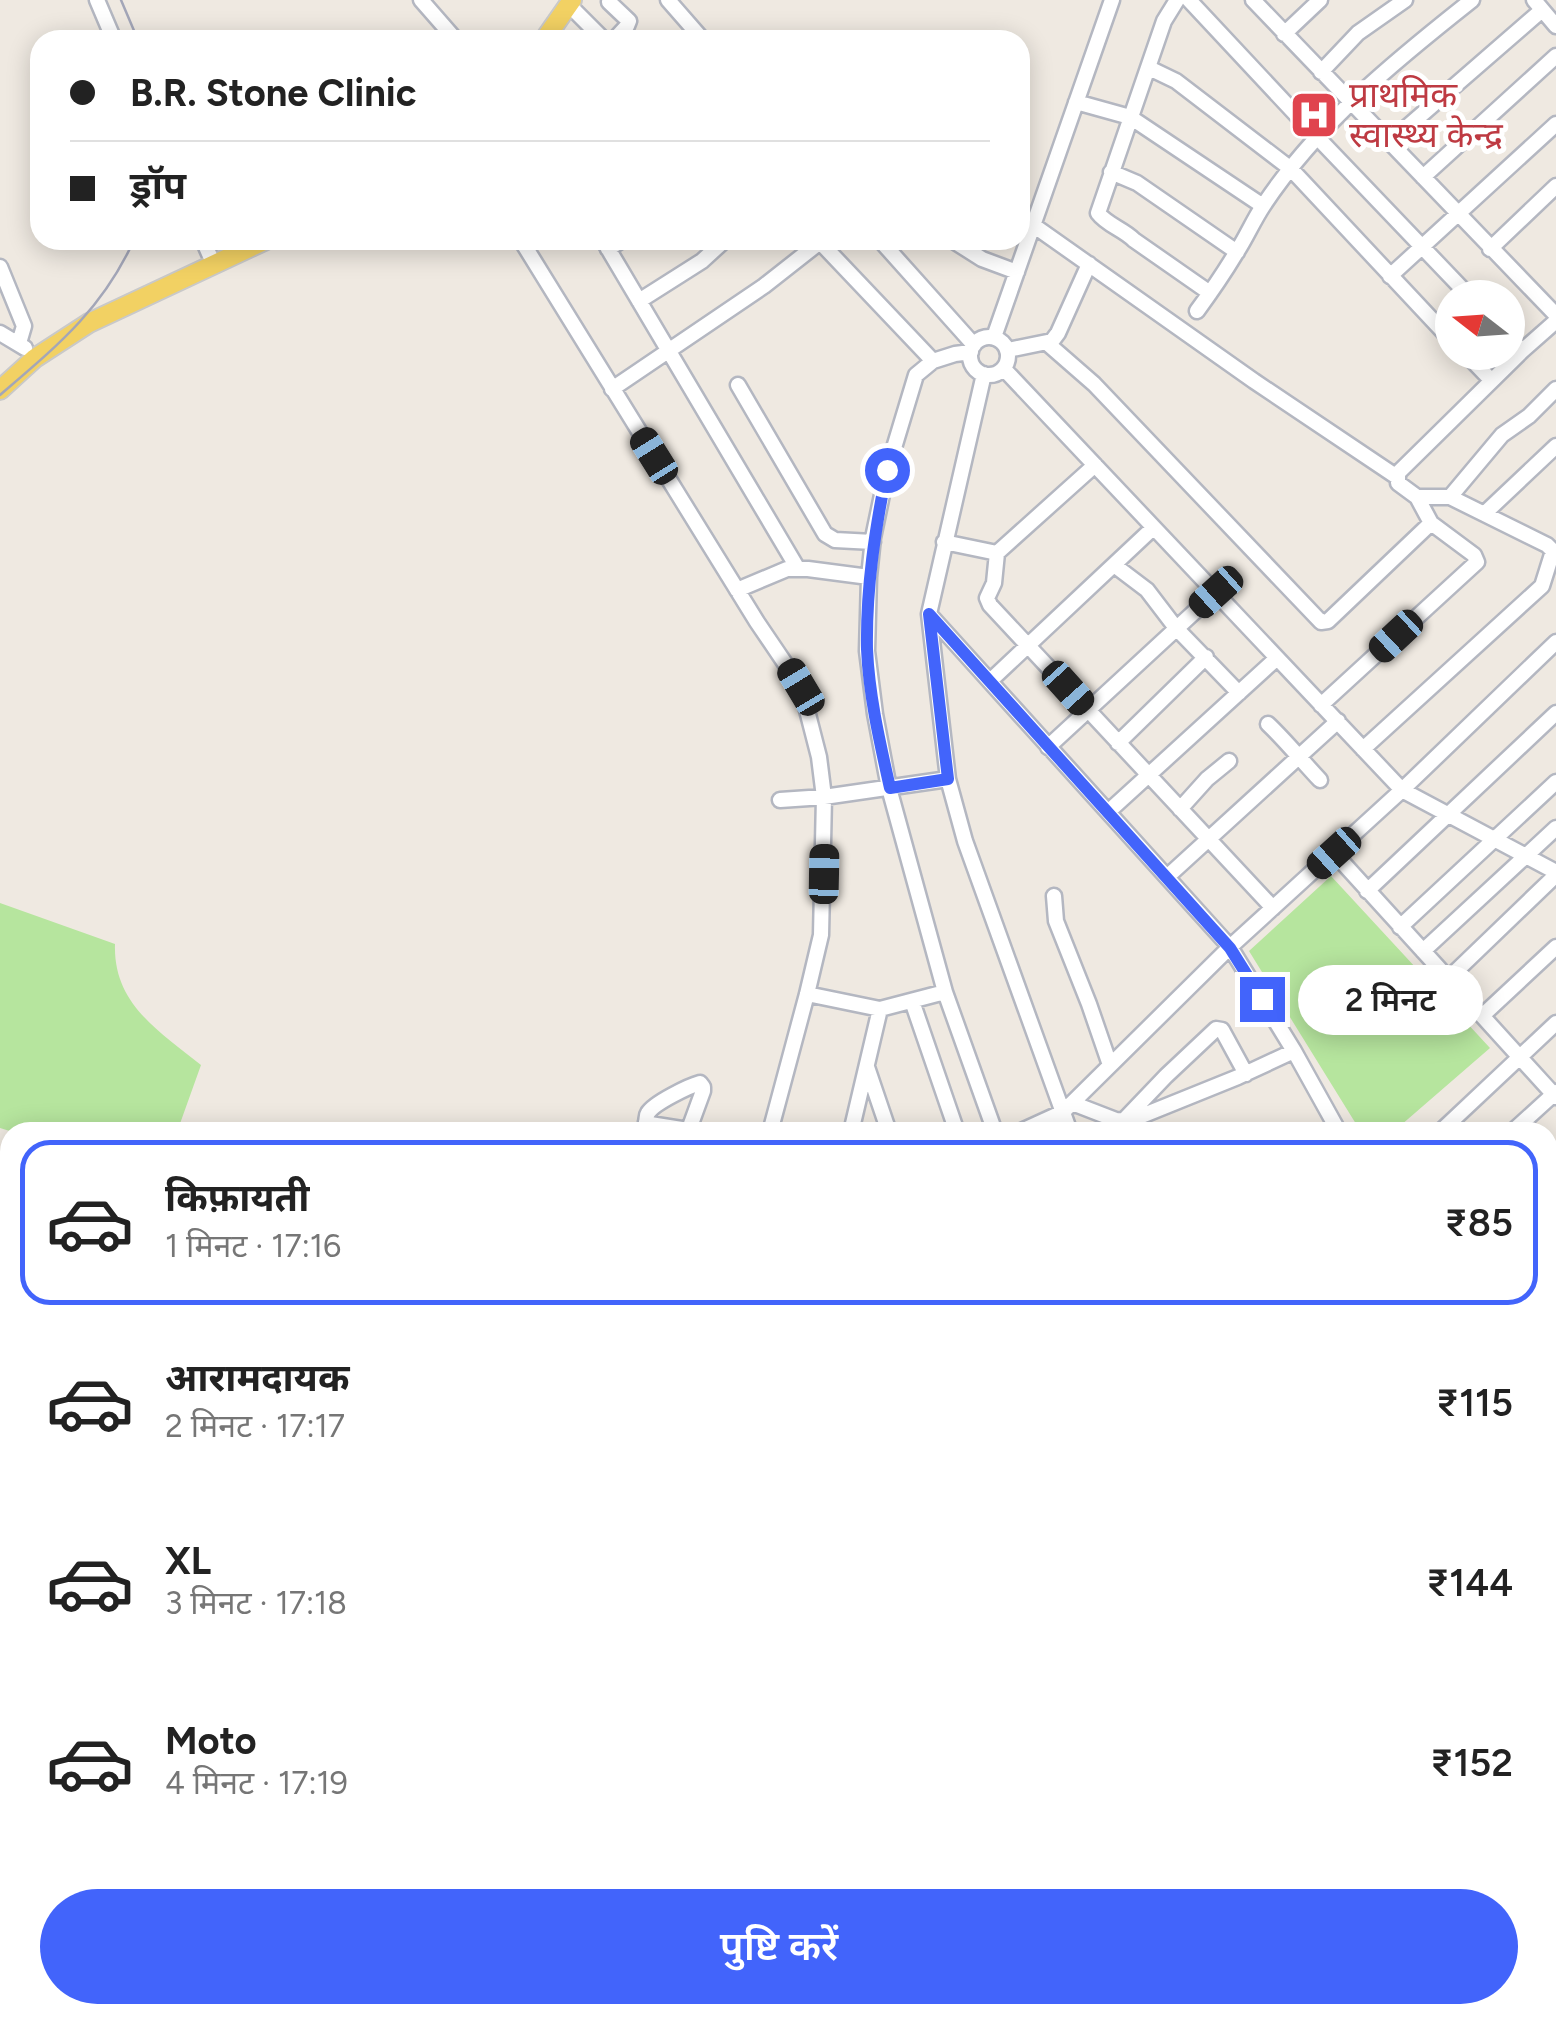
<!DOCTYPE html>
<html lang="hi">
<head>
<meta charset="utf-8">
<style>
	:root { --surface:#fff; --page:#f2f2f2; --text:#222; --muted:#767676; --line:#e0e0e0; --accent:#4264fb }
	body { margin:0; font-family:Figtree,"Noto Sans Devanagari",sans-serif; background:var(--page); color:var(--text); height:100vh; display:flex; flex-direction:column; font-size:38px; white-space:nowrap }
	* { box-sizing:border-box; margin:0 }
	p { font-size:32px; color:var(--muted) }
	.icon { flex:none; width:55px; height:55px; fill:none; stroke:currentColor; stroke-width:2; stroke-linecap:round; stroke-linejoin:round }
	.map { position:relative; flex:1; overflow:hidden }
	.side { position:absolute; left:0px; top:1122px; width:1558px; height:902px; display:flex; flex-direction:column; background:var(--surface); border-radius:30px 30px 0 0; box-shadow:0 5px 25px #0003 }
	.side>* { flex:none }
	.banner { position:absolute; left:30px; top:30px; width:1000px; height:220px; border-radius:30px; box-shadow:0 5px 25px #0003; display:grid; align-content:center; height:220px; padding:0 40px; background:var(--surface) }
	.needle { width:65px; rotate:287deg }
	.controls { position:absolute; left:1435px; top:280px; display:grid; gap:20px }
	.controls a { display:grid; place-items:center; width:90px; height:90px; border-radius:50%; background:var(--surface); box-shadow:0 5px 25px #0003; font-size:50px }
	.end { position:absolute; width:45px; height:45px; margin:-22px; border:12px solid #4264fb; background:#fff; box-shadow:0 0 0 5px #fff }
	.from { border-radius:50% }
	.bubble { position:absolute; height:70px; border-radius:35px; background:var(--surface); box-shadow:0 5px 25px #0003; font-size:32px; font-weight:600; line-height:70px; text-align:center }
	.car { position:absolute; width:30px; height:60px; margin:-30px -15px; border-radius:12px; box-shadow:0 0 8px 2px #0007; background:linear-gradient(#222 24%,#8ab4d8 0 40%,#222 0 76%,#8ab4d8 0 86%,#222 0) }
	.banner b { display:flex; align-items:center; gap:35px; height:95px; font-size:38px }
	.banner b+b { border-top:2px solid var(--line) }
	.banner i { width:25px; height:25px; background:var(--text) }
	ul { padding:18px 0 0; list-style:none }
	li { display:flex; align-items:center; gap:30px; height:165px; margin:0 20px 15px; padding:0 20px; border:5px solid transparent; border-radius:30px }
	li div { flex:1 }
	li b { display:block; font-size:38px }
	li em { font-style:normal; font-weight:600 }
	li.on { border-color:var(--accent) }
	li>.icon { width:90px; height:90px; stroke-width:1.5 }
	.primary-button { display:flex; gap:20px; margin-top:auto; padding:20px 40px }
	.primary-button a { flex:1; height:115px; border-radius:60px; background:var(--accent); color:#fff; font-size:40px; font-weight:600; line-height:115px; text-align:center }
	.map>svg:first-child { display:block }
	.education { fill:#f0e6d1 }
	.green { fill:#b6e59e }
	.water { fill:#75cff0 }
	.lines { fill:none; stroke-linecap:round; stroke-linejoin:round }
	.canal { stroke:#75cff0; stroke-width:10 }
	.minor-casing { stroke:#b4b7c1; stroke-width:19 }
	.major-casing { stroke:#c9c9c9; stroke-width:22 }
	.highway-casing { stroke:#c9c9c9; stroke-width:25 }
	.minor { stroke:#fff; stroke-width:14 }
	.major { stroke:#f2d163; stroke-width:18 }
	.highway { stroke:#ffa35c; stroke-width:20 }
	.rail { stroke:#a3a6b8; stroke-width:2.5 }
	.route { stroke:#4264fb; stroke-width:12 }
	.labels { text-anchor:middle; stroke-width:10; stroke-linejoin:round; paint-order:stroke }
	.health-label { font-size:35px; fill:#be3a42; stroke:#fff; text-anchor:start }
</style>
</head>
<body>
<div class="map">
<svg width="1556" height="2024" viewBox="0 0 1556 2024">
	<rect width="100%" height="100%" fill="#efe9e1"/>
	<path class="education" d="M0 1821 10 1825V2015H17V2024H0Z"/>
	<path class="green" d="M1331 876 1490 1048 1393 1132H1361L1249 951Z
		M0 903 115 944C113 1004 159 1031 201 1065L177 1132H13L0 1128Z
		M0 1165 10 1168V1267L0 1275Z
		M0 1581 10 1585V1825L0 1821Z"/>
	<path class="water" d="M0 1595 10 1599V1654L0 1680Z"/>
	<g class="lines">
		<path class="canal" d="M25 2015V2024"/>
		<g class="minor-casing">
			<path id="minor" d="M97 0 114 40
				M421 0 456 40
				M668 0 703 40
				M1177 0 1164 21 1098 213C1107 225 1123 229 1134 240L1210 293
				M1189 0 1318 138 1471 298
				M1253 0 1556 315
				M1534 0 1556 26
				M609 2 629 21 627 26 614 40
				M569 5 604 40
				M1284 34 1320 0
				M1149 68 1176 81 1291 169 1452 341
				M1321 72 1358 33 1405 0
				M1076 102 1130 117 1263 206
				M1390 142 1542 10
				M1111 172 1137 183 1237 252
				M1423 177 1556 56
				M1033 225 1254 381 1397 477
				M203 240 214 265
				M521 240 757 622 801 687 819 757 824 797 821 935 807 994 770 1132
				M603 240 798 569
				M880 240 974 345
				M952 240 982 259 1017 272
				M608 249 622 240
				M1490 249 1556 186
				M0 267 24 326 19 343
				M1390 276 1556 124
				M639 301 702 261 725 240
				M1197 311C1211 292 1224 273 1236 253 1246 238 1253 221 1263 206 1317 124 1396 60 1472 0
				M0 333 25 348
				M1508 335 1522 351
				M994 337 1112 0
				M970 356a19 19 0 1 1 38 0a19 19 0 1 1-38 0Z
				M1047 343 1094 384 1321 622 1328 621 1431 523
				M1008 350 1052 341 1058 333 1089 264
				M971 352 955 354 933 361 916 375 887 471 873 538 869 577 867 651 875 714 889 788 945 992 995 1132
				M1464 352 1491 380
				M1004 369 1402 790 1556 872
				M984 374 929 614 948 779 965 841 1070 1132
				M738 385 825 534 835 540 873 542
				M612 389 764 286 820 242 933 361
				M1450 497 1502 435 1529 416 1556 389
				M1484 514 1556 446
				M944 542 997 553 1095 465
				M997 553 994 583 987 598 990 605 1273 908
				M1114 565 1147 590 1176 628 1239 693
				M737 590 787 569H808L869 577
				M929 614 1230 947 1294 1051 1339 1132
				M990 681 1153 528
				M1321 705 1477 562 1474 555 1431 523 1417 497 1398 483V473L1522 351 1556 321
				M1268 724C1286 741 1302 761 1320 780
				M1118 743 1206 657
				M1048 747 1216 592
				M1363 749 1542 586 1553 551 1547 545 1450 497H1417
				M780 800 824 797 948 779
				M1180 809 1207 779 1229 761
				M1108 812 1277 658
				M1334 853 1556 1097
				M1167 877 1338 721
				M1367 891 1556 713
				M1054 896 1056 921 1089 1004 1110 1065
				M1400 927 1556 782
				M1423 951 1556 828
				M1449 978 1556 875
				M807 994 880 1009 945 992
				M912 1001 957 1132
				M1483 1015 1556 947
				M867 1067 889 1132
				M1072 1103 1116 1120 1129 1121 1238 1077 1294 1051
				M688 1132 703 1091V1087L700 1083C689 1086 654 1103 648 1113 646 1116 647 1119 646 1122L650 1124 688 1130
				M851 1132 880 1009
				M1019 1132 1063 1112 1230 947 1402 790 1556 642
				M1128 1132 1123 1121 1166 1076 1216 1029 1222 1030 1246 1074
				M1440 1132 1556 1023
				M1512 1132 1556 1092
				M1548 1182 1556 1174
				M1548 1249 1556 1241
				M1548 1308 1556 1300
				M1552 1350 1556 1347
				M1548 1389 1556 1385
				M1548 1479 1556 1495
				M0 1546 10 1550
				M1548 1626 1556 1622
				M1548 1702 1556 1697
				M1548 1740 1556 1736
				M1548 1911 1556 1907
				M709 2015 713 2024
				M782 2015 787 2024
				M835 2015 840 2024
				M1408 2015 1413 2024
				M1421 2015 1426 2024
				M740 2024 758 2015
				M943 2024 961 2015
				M1006 2024 1023 2015
				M1334 2024 1351 2015"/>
		</g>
		<g class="major-casing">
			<path id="major" d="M544 40 572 0
				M0 390 35 358 89 323 266 240"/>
		</g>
		<g class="highway-casing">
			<path id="highway" d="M1548 1499 1556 1496
				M407 2024 426 2015
				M441 2024 460 2015"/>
		</g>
		<use href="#minor" class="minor"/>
		<use href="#major" class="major"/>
		<use href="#highway" class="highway"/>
		<path class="rail" d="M121 0 138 40
			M0 395C57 346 102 310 134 240
			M1548 1532 1556 1528
			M477 2024 496 2015"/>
	</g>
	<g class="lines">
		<path class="route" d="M887 470C875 530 866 588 867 649 869 696 880 743 890 788L948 779 929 614 1230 948 1262 999"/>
	</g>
	<defs>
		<g id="hospital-square" transform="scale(2.5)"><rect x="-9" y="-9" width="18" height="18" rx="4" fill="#e0444e" stroke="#fff"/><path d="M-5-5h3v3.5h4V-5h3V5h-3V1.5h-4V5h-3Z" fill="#fff"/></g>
	</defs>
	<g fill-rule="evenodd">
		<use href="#hospital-square" x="1314" y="115"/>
	</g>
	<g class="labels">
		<g class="health-label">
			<text x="1349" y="107">प्राथमिक<tspan x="1349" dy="40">स्वास्थ्य केन्द्र</tspan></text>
		</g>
	</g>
</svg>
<div class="controls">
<a><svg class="needle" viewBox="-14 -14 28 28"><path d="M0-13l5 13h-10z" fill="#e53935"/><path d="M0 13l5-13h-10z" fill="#767676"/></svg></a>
</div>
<i class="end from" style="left:887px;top:470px"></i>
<i class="end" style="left:1262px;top:999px"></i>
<div class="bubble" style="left:1298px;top:965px;width:185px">2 मिनट</div>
<i class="car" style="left:654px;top:456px;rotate:328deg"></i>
<i class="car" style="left:1216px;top:592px;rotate:228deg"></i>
<i class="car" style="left:1396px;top:636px;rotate:227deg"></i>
<i class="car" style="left:801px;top:687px;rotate:329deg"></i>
<i class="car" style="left:1068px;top:688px;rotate:138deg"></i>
<i class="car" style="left:1334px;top:853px;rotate:228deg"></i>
<i class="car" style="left:824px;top:874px;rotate:1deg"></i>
<div class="banner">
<b><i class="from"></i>B.R. Stone Clinic</b>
<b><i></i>ड्रॉप</b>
</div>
<section class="side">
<ul>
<li class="on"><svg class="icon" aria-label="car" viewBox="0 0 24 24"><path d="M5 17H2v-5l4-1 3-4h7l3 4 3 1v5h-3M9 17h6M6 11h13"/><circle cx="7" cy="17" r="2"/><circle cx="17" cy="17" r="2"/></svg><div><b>किफ़ायती</b><p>1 मिनट · 17:16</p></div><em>₹85</em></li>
<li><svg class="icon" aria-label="car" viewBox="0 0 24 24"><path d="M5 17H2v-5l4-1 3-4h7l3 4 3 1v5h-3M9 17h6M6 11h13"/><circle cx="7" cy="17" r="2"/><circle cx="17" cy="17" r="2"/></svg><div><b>आरामदायक</b><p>2 मिनट · 17:17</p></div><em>₹115</em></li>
<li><svg class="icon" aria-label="car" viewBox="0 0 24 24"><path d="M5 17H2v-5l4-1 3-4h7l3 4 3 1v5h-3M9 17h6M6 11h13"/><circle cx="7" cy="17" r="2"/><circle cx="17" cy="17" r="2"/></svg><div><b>XL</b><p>3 मिनट · 17:18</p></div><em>₹144</em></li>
<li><svg class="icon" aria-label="car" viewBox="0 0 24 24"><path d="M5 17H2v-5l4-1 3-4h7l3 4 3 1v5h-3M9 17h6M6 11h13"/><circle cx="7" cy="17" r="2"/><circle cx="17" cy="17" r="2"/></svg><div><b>Moto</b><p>4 मिनट · 17:19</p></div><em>₹152</em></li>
</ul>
<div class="primary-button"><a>पुष्टि करें</a></div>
</section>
</div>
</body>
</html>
